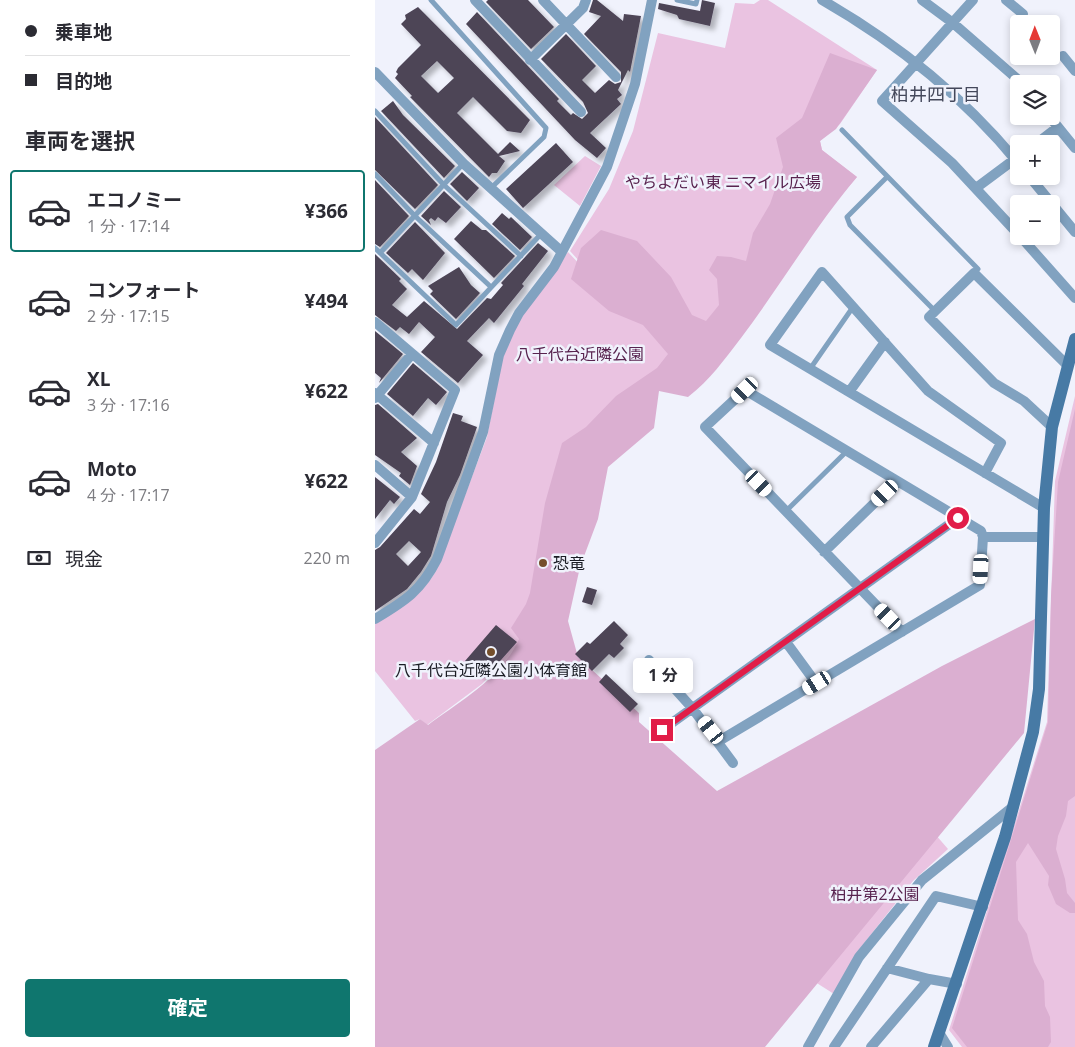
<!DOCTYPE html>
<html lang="ja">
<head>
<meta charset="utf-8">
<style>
	:root { --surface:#fff; --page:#f2f2f3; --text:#2b2b33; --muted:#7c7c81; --line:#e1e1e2; --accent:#0f766e }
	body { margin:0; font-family:"Open Sans","Noto Sans JP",sans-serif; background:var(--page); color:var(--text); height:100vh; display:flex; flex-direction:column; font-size:19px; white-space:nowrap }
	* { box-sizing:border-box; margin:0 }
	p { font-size:16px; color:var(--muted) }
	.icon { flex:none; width:28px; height:28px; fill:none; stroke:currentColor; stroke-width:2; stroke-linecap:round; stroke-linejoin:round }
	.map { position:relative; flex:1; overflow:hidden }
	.details { display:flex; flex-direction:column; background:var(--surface); width:375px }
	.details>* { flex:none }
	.guide { display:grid; align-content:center; height:110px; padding:0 25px; background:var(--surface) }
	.needle { width:32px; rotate:359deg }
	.buttons { position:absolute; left:635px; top:15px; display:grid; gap:10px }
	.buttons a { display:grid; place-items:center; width:50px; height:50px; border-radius:5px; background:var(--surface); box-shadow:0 2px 8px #0003; font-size:25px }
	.end { position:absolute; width:22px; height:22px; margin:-11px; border:6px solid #e11d48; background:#fff; box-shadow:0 0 0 2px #fff }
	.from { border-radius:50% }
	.bubble { position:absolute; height:35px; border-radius:5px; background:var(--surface); box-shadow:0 2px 8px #0003; font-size:16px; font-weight:700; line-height:35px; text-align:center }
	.car { position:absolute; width:15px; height:30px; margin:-15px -8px; border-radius:6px; box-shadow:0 0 4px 1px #0007; background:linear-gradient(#fff 24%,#345 0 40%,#fff 0 76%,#345 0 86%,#fff 0) }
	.guide b { display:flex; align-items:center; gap:18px; height:48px; font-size:19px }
	.guide b+b { border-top:1px solid var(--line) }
	.guide i { width:12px; height:12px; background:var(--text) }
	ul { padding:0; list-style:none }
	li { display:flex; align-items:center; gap:15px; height:82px; margin:0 10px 8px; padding:0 15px; border:2px solid transparent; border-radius:5px }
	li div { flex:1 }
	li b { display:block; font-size:19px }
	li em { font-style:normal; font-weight:700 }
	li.current { border-color:var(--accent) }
	li>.icon { width:45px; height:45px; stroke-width:1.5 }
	h2 { padding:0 25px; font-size:22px; line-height:60px }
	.pay { display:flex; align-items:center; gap:12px; height:55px; padding:0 25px; font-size:19px }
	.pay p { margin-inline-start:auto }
	.cta { display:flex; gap:10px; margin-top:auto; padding:10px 25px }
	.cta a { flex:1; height:58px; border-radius:5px; background:var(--accent); color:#fff; font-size:20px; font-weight:700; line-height:58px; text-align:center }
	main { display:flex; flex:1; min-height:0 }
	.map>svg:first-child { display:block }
	.green { fill:#eac3e1 }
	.forest { fill:#dbafd1 }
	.building { fill:#4d4457; fill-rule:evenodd; filter:url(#shadow) }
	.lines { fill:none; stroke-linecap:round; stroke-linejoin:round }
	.lane { stroke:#81a2c0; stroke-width:5 }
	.street { stroke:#81a2c0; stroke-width:10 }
	.secondary { stroke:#477aa5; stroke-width:12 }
	.route { stroke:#e11d48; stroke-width:6 }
	.poi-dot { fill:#754f2b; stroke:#f0f2fc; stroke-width:2 }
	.labels { text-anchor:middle; stroke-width:5; stroke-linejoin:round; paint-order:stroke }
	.park-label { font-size:16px; fill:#58234f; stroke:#f0f2fc }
	.poi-label { font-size:16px; fill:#1a1c24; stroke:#f0f2fc; text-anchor:start }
	.neighbourhood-label { font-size:18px; fill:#44485b; stroke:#f0f2fc }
</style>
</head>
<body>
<main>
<section class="details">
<div class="guide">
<b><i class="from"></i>乗車地</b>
<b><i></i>目的地</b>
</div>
<h2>車両を選択</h2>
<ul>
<li class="current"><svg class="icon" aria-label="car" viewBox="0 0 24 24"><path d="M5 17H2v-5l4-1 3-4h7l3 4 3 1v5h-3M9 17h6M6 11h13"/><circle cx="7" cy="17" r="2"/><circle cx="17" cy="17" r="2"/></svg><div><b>エコノミー</b><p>1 分 · 17:14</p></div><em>¥366</em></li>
<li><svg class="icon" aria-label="car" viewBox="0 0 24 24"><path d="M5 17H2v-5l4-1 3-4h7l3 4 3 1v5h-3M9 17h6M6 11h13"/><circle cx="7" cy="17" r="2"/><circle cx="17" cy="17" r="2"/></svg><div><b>コンフォート</b><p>2 分 · 17:15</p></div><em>¥494</em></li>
<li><svg class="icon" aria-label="car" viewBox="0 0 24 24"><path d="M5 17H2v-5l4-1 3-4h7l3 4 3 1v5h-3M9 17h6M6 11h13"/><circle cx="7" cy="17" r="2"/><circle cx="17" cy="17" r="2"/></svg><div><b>XL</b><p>3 分 · 17:16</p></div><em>¥622</em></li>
<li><svg class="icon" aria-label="car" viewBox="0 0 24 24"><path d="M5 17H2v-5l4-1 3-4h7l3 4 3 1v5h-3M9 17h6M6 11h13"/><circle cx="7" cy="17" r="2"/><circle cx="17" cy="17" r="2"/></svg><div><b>Moto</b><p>4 分 · 17:17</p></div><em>¥622</em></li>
</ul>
<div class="pay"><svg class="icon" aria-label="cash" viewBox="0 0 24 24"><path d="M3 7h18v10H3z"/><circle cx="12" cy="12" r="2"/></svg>現金<p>220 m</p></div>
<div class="cta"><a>確定</a></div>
</section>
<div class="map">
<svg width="700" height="1047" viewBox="0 0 700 1047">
	<defs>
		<filter id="shadow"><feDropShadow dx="4.5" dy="4.5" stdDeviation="2.5" flood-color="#0004"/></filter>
	</defs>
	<rect width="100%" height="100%" fill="#f0f2fc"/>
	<path class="green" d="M385 0H393L502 70 465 124 445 141 447 150 482 177 458 205 317 344 226 285 195 251 234 189 258 131 283 33 350 48 360 3 379 4Z
		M210 156 226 166 205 206 179 185Z
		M193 252 225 286 320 349 226 427 147 666 128 662 107 684 52 725 45 719 40 721 0 671V624C25 608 47 596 62 569L112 437 128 355 137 332 153 306Z
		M700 396V1047H587L574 1030 672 722 680 481Z
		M560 834 573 849 538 881 483 951 459 994 437 980Z"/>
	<path class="forest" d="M455 53 502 70 461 129 445 141 447 150 482 177C439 228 406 285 366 338 348 361 336 379 313 397L284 391 279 428 233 467 223 519 205 567 193 621 203 657 264 713V722L342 791 567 666 660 619 649 733 390 1047H0V750L45 719 53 725C84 702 128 677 144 639L136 628 151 604 155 593 170 503 187 443 211 427 241 396 282 368 293 354 268 325 234 311 196 279 206 248 226 230 262 241 296 277 317 315 331 321 344 305 342 279 334 270 342 256 356 257 371 261 378 233 395 204 408 167 401 138 427 118Z
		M700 409V796L693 801 691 816 683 836 681 849 690 879 692 893 700 903V913H695L681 904 673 885 674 876 653 843 641 862 643 920 652 934 659 962 669 981 670 1006 675 1017 676 1042 673 1047H592L577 1028 673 722 676 596 683 482Z"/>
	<path class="building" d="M113 0H153L179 27 156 49 111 2Z
		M218 0H222L248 21 249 14 266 16 255 72 253 70 243 90 247 95 242 99 246 104 215 133 231 148 222 158 200 140 91 24 102 12 184 99 182 101 196 115 198 113 207 119 213 113 208 102 166 59 191 34 221 66 207 80 220 93 234 80 240 84 246 82V72L209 34 226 16 214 12Z
		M327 0 340 3 335 26 304 19 302 15 283 9 284 3 325 11Z
		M43 7 155 120 146 133 132 131 98 97 82 113 123 154 135 142 145 151 124 156 130 161 122 173H117L114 177 110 173 35 97 37 96 20 78 23 74 21 72 23 68 46 45 26 24 31 19 30 15ZM62 61 79 78 63 93 46 76Z
		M18 101 28 115 80 166 69 178 6 111Z
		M0 117 63 185 40 209 0 170Z
		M181 143 198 162 148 208 131 189Z
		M87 172 104 188 92 201 75 184Z
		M0 180 34 216 5 247 0 244Z
		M69 191 86 207 71 223 63 217 60 221 56 218 54 220 56 225 46 216Z
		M127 213 134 219 136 217 157 237 145 250 117 224Z
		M96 221 107 230H111L140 256 119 278 79 239Z
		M40 222 70 253 48 280 37 269 33 273 11 253Z
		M163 243 173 251 147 284 149 286 119 323 114 318 92 341 108 355 83 383 46 352 60 337 44 322 34 334 25 327 21 331 0 315V254L26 279 24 281 32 289 17 305 32 317 49 301 82 329 112 298 116 299 128 285 126 283Z
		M84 267 96 285 105 293 81 319 55 294 58 291 53 286Z
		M0 331 28 354 4 383 6 378 0 373Z
		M38 363 72 392 61 405 53 398 38 416 12 394Z
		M3 404 42 438 26 452 42 466 35 485 24 476 26 473 0 455V405Z
		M78 413 88 416 86 421 102 427 85 475 72 502 56 556 46 572 32 589 0 611V550L5 547 39 509 45 514 55 502 46 494 61 462ZM34 541 46 552 33 566 21 554Z
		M0 477 25 497 19 504 15 500 0 519Z
		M212 587 222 590 217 605 207 602Z
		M239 621 253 635 245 644 249 648 239 658 234 654 217 671 200 654 212 642 215 644Z
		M121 625 142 642 110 678 90 661Z
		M231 674 263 704 255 712 224 682Z"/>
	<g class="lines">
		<path class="lane" d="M56 0 171 128 169 137 116 188
			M302 0 321 4 322 0
			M0 111 69 185 146 256
			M467 130 603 269 599 273
			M0 174 40 216 116 287
			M512 177 472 217 475 225 560 311
			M0 248 81 325 166 234
			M5 253 88 164
			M435 369 478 307
			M411 511 472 451"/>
		<path class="street" d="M100 0 206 112
			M168 0 241 77
			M447 0C522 43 589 97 644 164
			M547 0 578 23 648 84
			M598 0 507 101 577 163 644 235
			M631 0 648 14
			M688 56 700 71
			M155 60 208 8 211 0
			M0 72 89 164 187 252
			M674 116 700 148
			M661 144 683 127
			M654 176 700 232
			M601 188 644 156
			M645 236 700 298
			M0 322 80 390 37 497 0 543
			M474 392 510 342
			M0 393 59 443
			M0 398 37 354
			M677 427 649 401 619 383 554 317 599 273 693 366
			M0 465 37 497
			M610 473 626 443 553 391 447 272 395 345 669 508
			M608 537H668
			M449 552 522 481
			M0 619C30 601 46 591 62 559L108 432 124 355 135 330 144 313 179 267 232 167 260 84 277 0
			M411 642 441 683
			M274 660 318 709 358 763
			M287 730 583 518
			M344 741 605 585 608 537 606 531 370 390 330 427 527 632
			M554 979 582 984
			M565 1034 573 1047
			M433 1047 484 957 547 880 639 806
			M459 1047 561 896 608 907
			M496 1047 554 979 512 968"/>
		<path class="secondary" d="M559 1047 630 837 658 732 664 689 669 508 677 427 700 339"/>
	</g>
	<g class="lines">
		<path class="route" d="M287 730 583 518"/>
	</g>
	<g class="poi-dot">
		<circle cx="168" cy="563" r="5"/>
		<circle cx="116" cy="652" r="5"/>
	</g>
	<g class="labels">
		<g class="park-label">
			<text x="348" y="188">やちよだい東 ニマイル広場</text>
			<text x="205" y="360">八千代台近隣公園</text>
			<text x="500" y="900">柏井第2公園</text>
		</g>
		<g class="poi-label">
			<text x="178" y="569">恐竜</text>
			<text x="116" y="676" text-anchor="middle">八千代台近隣公園小体育館</text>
		</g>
		<g class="neighbourhood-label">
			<text x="561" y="101">柏井四丁目</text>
		</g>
	</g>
</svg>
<div class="buttons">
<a><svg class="needle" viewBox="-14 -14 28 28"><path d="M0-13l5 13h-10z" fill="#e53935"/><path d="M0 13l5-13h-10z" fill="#7c7c81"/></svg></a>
<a><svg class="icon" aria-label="layers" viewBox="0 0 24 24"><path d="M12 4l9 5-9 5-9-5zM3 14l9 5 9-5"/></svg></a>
<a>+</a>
<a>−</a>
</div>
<i class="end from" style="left:583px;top:518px"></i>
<i class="end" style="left:287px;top:730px"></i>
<div class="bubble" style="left:258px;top:658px;width:60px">1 分</div>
<i class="car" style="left:370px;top:390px;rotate:226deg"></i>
<i class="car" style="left:384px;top:483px;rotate:136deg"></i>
<i class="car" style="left:510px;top:493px;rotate:226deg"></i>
<i class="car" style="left:606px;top:569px;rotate:183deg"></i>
<i class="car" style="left:513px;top:617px;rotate:316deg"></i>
<i class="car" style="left:442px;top:683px;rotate:239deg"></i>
<i class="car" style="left:336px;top:730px;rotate:321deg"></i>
</div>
</main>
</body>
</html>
